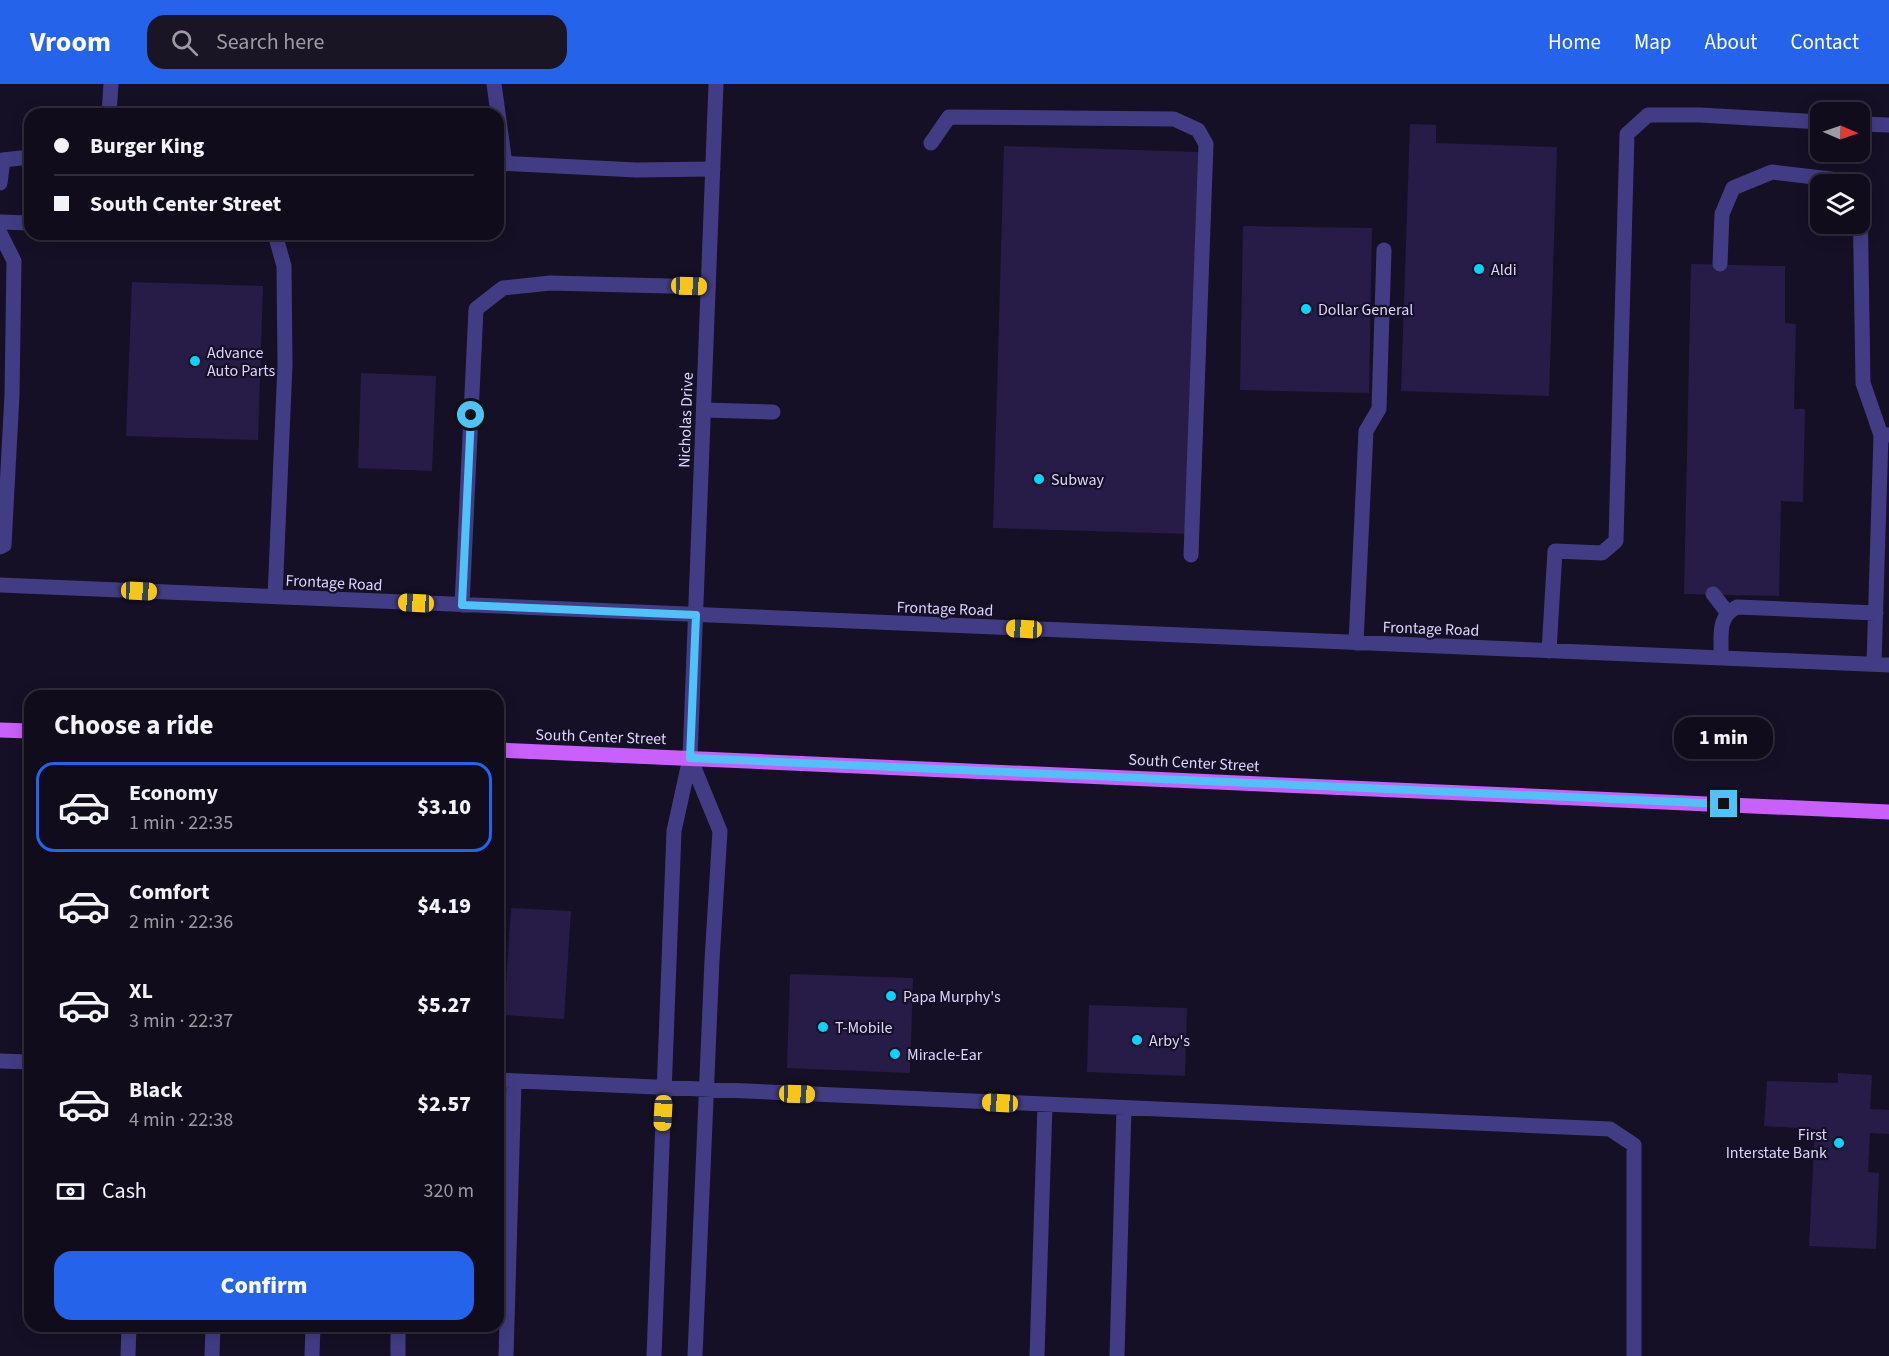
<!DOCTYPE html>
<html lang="en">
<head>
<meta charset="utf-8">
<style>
	:root { --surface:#100c1c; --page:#191525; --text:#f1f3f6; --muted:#9c9ba3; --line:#302c3b; --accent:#2563eb }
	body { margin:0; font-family:"Source Sans 3",sans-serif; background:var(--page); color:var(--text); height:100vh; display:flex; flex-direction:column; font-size:22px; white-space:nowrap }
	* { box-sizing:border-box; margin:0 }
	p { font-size:20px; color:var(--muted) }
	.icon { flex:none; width:33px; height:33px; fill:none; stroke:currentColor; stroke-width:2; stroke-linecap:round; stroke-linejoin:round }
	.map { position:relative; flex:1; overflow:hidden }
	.panel { position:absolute; left:24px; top:606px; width:480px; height:642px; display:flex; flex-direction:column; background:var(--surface); border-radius:18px; box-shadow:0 3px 15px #0003,0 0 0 2px var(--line) }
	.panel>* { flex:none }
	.top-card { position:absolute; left:24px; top:24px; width:480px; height:132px; border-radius:18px; box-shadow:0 3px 15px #0003,0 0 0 2px var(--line); display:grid; align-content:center; height:132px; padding:0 30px; background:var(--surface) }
	.needle { width:39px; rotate:92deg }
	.buttons { position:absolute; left:1810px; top:18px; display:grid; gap:12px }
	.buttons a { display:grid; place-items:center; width:60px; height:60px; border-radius:12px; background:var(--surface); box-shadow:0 3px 15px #0003,0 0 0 2px var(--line); font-size:30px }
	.end { position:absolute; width:27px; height:27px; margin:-14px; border:8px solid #4fc3f7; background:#111; box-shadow:0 0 0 3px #111 }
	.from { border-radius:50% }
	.bubble { position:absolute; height:42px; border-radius:18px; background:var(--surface); box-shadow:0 3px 15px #0003,0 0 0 2px var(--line); font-size:20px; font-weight:800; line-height:42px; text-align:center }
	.car { position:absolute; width:18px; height:36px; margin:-18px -9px; border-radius:8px; box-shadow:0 0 4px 2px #0007; background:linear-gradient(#f5c518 24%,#345 0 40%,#f5c518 0 76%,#345 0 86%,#f5c518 0) }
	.top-card b { display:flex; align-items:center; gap:21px; height:57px; font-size:22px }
	.top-card b+b { border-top:2px solid var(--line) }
	.top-card i { width:15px; height:15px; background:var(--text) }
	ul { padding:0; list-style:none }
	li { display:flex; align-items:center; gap:18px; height:90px; margin:0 12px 9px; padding:0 18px; border:3px solid transparent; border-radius:18px }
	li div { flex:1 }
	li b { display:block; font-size:22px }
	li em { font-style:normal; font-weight:800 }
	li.current { border-color:var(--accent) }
	li>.icon { width:54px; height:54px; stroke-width:1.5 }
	h2 { padding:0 30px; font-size:27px; line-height:72px }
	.pay { display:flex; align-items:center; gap:15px; height:66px; padding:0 30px; font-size:22px }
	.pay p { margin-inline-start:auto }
	.button { display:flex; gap:12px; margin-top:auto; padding:12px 30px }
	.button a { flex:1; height:69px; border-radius:18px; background:var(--accent); color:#fff; font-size:24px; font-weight:800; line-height:69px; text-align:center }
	header { display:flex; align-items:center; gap:36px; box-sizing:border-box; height:84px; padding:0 30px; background:var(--accent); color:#fff }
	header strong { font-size:28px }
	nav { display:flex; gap:33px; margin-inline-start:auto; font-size:21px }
	.search { width:420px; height:54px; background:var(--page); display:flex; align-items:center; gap:15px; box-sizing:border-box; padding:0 21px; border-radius:18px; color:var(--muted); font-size:22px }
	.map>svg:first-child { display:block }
	.building { fill:#271c47 }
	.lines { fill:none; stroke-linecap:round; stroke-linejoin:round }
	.lane { stroke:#423c84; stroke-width:15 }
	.street { stroke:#423c84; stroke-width:15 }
	.primary { stroke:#c95ffc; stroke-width:15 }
	.route { stroke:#4fc3f7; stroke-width:8 }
	.poi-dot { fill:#06d5fa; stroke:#151026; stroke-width:2 }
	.labels { text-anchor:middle; stroke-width:4.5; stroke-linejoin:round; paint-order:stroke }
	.poi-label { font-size:16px; fill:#dcd6fe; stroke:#151026; text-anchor:start }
	.street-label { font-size:16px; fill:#dcd6fe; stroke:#151026 }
</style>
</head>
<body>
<header>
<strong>Vroom</strong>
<div class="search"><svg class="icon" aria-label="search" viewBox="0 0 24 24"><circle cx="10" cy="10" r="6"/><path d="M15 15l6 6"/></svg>Search here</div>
<nav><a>Home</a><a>Map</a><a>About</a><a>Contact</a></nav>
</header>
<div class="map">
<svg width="1889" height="1272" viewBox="0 0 1889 1272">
	<rect width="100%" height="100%" fill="#151026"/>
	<path class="building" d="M1410 40 1436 41V59L1557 63 1549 312 1401 307Z
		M1004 62 1199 68 1187 450 993 444Z
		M1243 142 1372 144 1369 309 1240 306Z
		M1691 180 1785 182V239L1796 240 1794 325H1805L1803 418 1781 417 1779 512 1684 510Z
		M132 198 263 202 258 356 126 352Z
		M361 289 436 292 432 387 358 384Z
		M511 824 571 827 564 935 504 931Z
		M790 890 913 894 910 989 787 984Z
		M1089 921 1187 924 1185 992 1087 988Z
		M1838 989 1872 991 1870 1025 1889 1026V1050L1870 1049 1868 1088 1879 1089 1876 1165 1809 1162 1815 1045 1764 1042 1767 997 1838 999Z"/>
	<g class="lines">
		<path class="lane" d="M494 0 505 80
			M109 30 111 0
			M1860 40 1889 41
			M931 59 949 33 1174 35 1198 46 1206 60 1191 471
			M498 79 636 86 713 85
			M0 99 3 76 30 73
			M1860 110 1863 299 1881 351
			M0 138 30 139
			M0 149 14 177 12 311 4 461 0 463
			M275 150 284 182 285 281 275 513
			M1720 180 1722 130 1733 104 1772 88 1831 95 1842 100
			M704 326 773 328
			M0 501 1889 581
			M1713 510 1727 528
			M462 521 476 225 503 204 550 199 708 203
			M1356 559 1366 347 1379 325 1384 166
			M1549 567 1555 467 1602 469 1616 457 1627 50 1648 31H1700L1821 38
			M1721 574C1722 553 1716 533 1737 523L1876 529
			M1874 580 1881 351H1889
			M690 674 720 747 712 876 695 1272
			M0 977 30 978
			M498 996 1610 1045 1634 1061V1272
			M128 1272 129 1242
			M212 1272 213 1242
			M312 1272 313 1242
			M398 1272V1242
			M506 1272 514 997
			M654 1272 674 747 690 674
			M1037 1272 1045 1021
			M1117 1272 1124 1024"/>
		<path class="street" d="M690 674 716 0"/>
		<path class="primary" d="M0 646 30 647
			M498 666 1889 728"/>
	</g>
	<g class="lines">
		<path class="route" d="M471 331 462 521 696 531 690 674 1724 720"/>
	</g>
	<g class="poi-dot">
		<circle cx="1479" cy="185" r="6"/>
		<circle cx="1306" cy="225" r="6"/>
		<circle cx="195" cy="277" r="6"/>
		<circle cx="1039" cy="395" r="6"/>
		<circle cx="891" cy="912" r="6"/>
		<circle cx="823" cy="943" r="6"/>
		<circle cx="1137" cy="956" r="6"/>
		<circle cx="895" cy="970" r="6"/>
		<circle cx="1839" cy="1059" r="6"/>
	</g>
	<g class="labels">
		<g class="poi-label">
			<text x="1491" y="191">Aldi</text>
			<text x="1318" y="231">Dollar General</text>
			<text x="207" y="274">Advance<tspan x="207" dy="18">Auto Parts</tspan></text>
			<text x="1051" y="401">Subway</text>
			<text x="903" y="918">Papa Murphy's</text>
			<text x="835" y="949">T-Mobile</text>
			<text x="1149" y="962">Arby's</text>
			<text x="907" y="976">Miracle-Ear</text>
			<text x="1827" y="1056" text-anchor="end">First<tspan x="1827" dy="18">Interstate Bank</tspan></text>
		</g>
		<g class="street-label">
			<text transform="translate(685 336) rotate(-88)" y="6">Nicholas Drive</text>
			<text transform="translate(334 498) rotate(3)" y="6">Frontage Road</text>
			<text transform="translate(945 524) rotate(2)" y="6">Frontage Road</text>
			<text transform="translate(1431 544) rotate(2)" y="6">Frontage Road</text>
			<text transform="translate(601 652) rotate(2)" y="6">South Center Street</text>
			<text transform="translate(1194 678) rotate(3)" y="6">South Center Street</text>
		</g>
	</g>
</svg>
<div class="buttons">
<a><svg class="needle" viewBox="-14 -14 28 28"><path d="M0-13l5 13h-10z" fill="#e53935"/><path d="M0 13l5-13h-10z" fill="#9c9ba3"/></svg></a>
<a><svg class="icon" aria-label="layers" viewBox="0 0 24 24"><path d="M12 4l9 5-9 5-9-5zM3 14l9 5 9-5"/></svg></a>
</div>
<i class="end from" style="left:471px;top:331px"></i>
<i class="end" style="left:1724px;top:720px"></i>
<div class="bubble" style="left:1674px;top:633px;width:99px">1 min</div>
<i class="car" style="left:689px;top:202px;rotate:92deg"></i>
<i class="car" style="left:139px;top:507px;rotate:93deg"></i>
<i class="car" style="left:416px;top:519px;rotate:273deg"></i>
<i class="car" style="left:1024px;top:545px;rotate:273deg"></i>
<i class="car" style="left:797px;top:1010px;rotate:92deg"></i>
<i class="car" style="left:1000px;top:1019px;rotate:273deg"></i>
<i class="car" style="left:663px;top:1029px;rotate:183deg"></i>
<div class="top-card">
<b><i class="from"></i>Burger King</b>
<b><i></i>South Center Street</b>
</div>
<section class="panel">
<h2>Choose a ride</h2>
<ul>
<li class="current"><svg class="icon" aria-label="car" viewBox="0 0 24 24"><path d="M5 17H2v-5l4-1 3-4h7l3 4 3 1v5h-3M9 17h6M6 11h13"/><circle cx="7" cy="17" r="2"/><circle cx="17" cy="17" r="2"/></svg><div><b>Economy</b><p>1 min · 22:35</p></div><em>$3.10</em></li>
<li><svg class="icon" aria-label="car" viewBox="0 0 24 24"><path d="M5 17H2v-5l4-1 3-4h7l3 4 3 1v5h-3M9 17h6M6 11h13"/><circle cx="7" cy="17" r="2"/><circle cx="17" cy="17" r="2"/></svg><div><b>Comfort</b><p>2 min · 22:36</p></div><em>$4.19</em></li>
<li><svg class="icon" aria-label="car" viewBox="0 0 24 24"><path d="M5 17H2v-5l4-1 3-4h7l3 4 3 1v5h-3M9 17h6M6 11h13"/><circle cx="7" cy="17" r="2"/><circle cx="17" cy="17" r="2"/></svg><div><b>XL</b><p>3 min · 22:37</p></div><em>$5.27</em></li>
<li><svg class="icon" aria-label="car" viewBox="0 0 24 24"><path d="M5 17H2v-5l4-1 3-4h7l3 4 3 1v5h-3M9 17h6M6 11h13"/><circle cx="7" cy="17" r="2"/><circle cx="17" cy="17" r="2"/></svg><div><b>Black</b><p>4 min · 22:38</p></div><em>$2.57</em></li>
</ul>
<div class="pay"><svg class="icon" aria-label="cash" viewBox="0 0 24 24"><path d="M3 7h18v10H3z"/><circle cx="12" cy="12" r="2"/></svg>Cash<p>320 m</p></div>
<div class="button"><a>Confirm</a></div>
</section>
</div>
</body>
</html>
